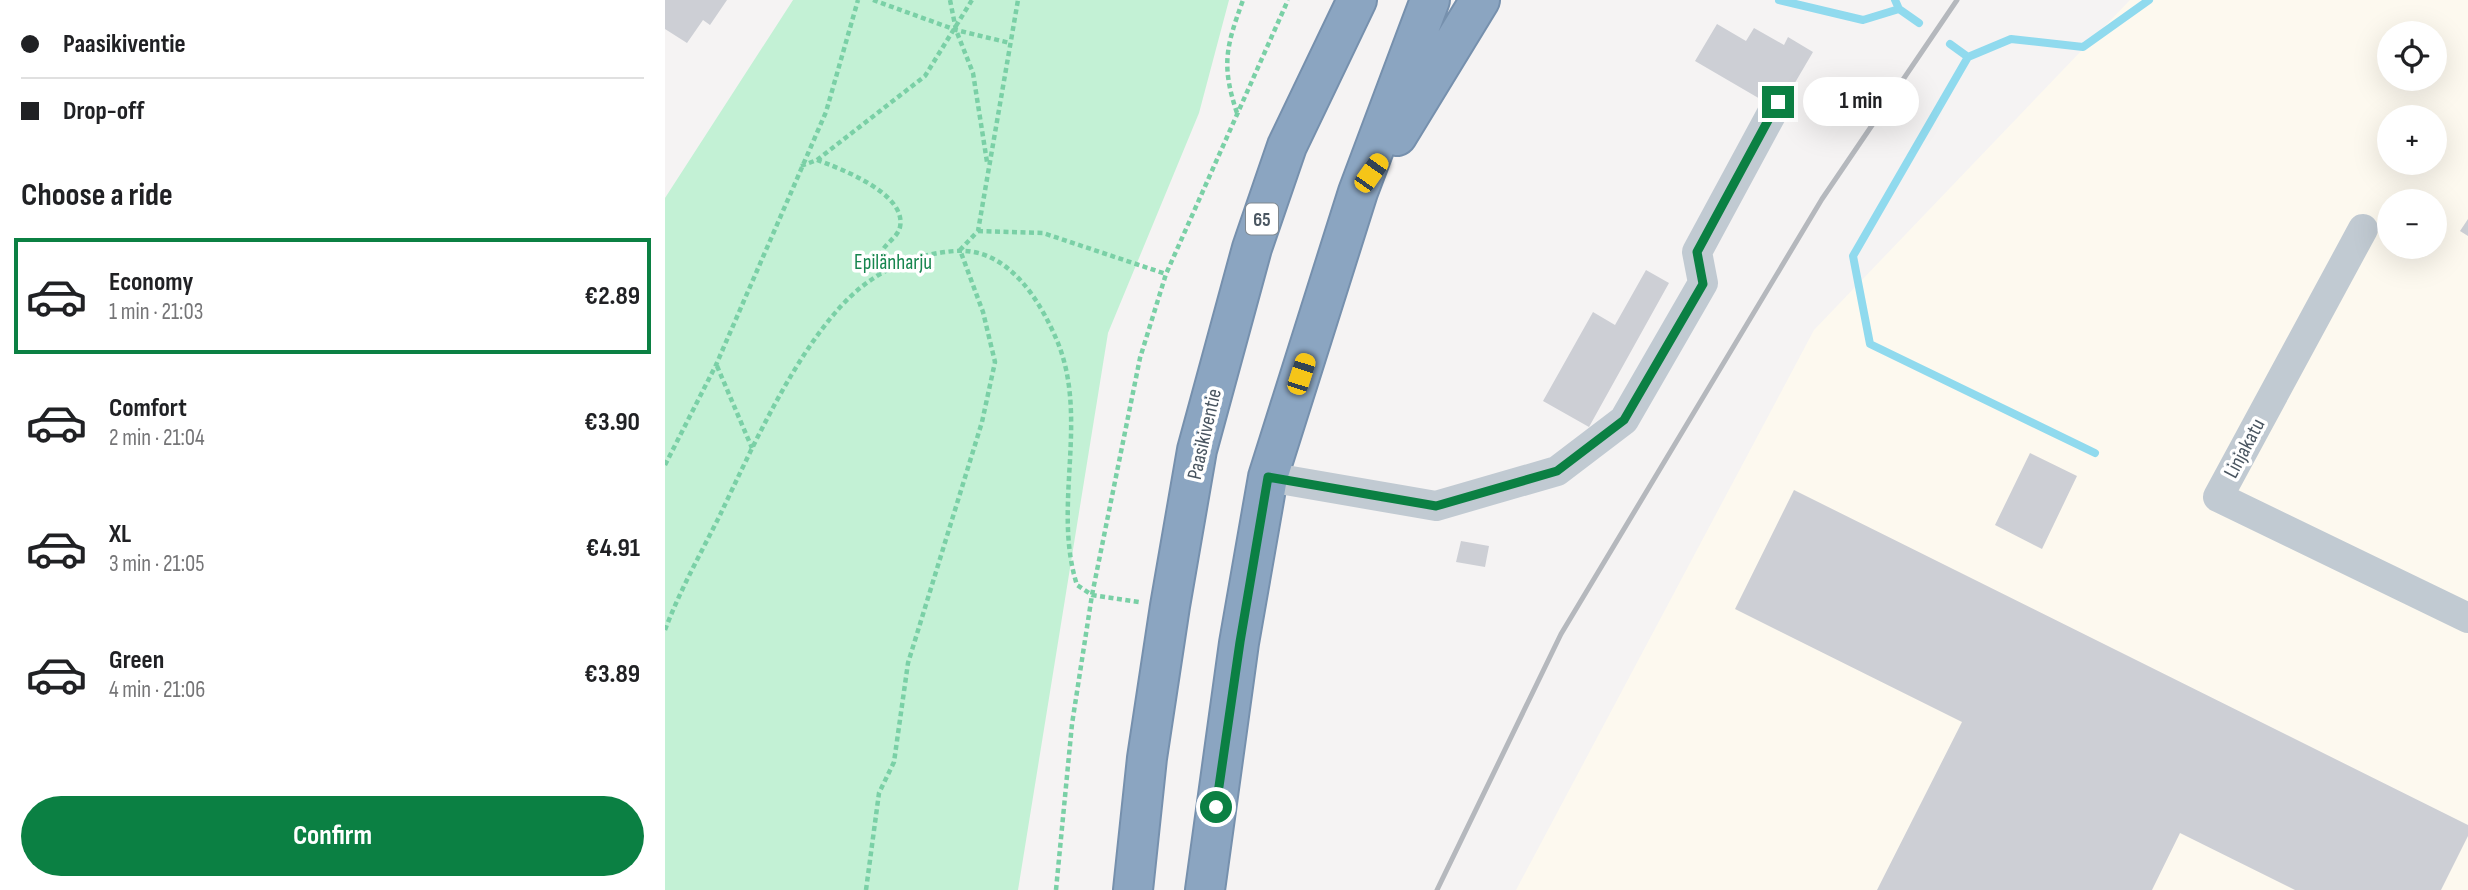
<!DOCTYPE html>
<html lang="en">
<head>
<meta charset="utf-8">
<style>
	:root { --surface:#fff; --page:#f6f6f6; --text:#202124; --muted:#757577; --line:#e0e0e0; --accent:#0b8043 }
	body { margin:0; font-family:"Sofia Sans Condensed",sans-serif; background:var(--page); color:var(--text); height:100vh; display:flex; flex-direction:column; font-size:26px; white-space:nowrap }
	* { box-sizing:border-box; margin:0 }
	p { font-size:23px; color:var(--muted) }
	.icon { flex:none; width:38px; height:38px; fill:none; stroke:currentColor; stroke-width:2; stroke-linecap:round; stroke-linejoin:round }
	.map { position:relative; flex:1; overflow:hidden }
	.sheet { display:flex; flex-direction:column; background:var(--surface); width:665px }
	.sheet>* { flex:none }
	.banner { display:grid; align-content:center; height:154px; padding:0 21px; background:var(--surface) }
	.controls { position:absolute; left:1712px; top:21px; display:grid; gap:14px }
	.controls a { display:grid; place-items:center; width:70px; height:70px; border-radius:50%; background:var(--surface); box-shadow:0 7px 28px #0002; font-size:35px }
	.end { position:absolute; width:32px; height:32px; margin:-16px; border:9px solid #0b8043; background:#fff; box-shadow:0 0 0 4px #fff }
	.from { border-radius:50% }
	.bubble { position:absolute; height:49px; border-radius:24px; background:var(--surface); box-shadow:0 7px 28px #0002; font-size:23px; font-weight:700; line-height:49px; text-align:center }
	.car { position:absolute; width:21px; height:42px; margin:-21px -10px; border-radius:9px; box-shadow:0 0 5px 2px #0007; background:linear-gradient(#f5c518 24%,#345 0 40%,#f5c518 0 76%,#345 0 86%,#f5c518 0) }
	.banner b { display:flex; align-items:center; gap:24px; height:66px; font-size:26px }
	.banner b+b { border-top:2px solid var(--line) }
	.banner i { width:18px; height:18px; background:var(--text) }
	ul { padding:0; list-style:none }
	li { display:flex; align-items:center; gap:21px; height:116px; margin:0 14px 10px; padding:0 7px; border:4px solid transparent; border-radius:0px }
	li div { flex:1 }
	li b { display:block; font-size:26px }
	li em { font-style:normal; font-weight:700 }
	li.active { border-color:var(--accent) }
	li>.icon { width:63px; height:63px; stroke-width:1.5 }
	h2 { padding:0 21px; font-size:32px; line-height:84px }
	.action { display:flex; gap:14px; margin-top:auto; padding:14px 21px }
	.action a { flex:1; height:80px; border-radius:42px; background:var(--accent); color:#fff; font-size:28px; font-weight:700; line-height:80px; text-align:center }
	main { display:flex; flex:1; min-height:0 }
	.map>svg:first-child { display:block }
	.commercial { fill:#fdf9ef; fill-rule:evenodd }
	.green { fill:#c3f1d5 }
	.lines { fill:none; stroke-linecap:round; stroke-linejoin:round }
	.stream { stroke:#90daee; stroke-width:8 }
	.building { fill:#cdcfd5 }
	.highway-casing { stroke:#7690ad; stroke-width:42 }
	.path { stroke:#7ad0a6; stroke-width:4.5; stroke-dasharray:5 3.5; stroke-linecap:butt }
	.minor { stroke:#c1cad2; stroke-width:30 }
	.highway { stroke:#8ba5c1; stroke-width:38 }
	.rail { stroke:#b5b8bd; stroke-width:5 }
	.route { stroke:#0b8043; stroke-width:9 }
	.labels { text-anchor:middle; stroke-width:7; stroke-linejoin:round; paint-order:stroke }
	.shield { fill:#fff; stroke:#808990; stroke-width:2 }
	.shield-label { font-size:19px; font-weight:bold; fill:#4a5661 }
	.park-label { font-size:21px; fill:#17864f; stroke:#fff }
	.street-label { font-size:21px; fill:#4a5661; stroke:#fff }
</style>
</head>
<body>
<main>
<section class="sheet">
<div class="banner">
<b><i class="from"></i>Paasikiventie</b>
<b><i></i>Drop-off</b>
</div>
<h2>Choose a ride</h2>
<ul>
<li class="active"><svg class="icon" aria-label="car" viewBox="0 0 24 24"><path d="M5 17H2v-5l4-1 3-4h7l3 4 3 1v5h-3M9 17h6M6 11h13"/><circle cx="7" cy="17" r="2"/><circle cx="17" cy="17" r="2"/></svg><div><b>Economy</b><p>1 min · 21:03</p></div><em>€2.89</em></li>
<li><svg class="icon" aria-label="car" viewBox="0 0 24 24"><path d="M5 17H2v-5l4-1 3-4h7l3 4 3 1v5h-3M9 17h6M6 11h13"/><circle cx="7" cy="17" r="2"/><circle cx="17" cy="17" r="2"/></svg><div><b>Comfort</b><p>2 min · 21:04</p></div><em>€3.90</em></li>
<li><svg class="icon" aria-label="car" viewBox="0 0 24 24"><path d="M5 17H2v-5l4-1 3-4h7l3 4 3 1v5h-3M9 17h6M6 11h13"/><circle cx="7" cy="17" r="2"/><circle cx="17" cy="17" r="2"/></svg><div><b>XL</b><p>3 min · 21:05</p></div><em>€4.91</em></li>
<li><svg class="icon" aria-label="car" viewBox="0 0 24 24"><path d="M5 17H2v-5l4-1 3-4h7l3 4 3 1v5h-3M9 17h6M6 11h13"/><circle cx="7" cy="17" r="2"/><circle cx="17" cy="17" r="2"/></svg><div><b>Green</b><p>4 min · 21:06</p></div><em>€3.89</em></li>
</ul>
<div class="action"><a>Confirm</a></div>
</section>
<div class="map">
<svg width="1803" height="890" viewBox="0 0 1803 890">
	<rect width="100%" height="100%" fill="#f5f3f3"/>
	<path class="commercial" d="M1465 0H1803V890H851L1149 330ZM1724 33H1769V79H1724ZM1724 117H1769V163H1724ZM1724 201H1769V247H1724Z"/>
	<path class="green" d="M128 0H564L534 113 443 333 353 890H0V198Z"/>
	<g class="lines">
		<path class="stream" d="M1114 0 1198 20 1234 9
			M1230 0 1234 9 1254 23
			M1285 44 1303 57
			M1430 453 1205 344 1188 256 1303 57 1346 39 1418 47 1484 0"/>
	</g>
	<path class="building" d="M0 0H62L45 25 38 20 22 43 0 29Z
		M1052 24 1081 41 1089 28 1119 45 1123 37 1148 52 1114 110 1030 61Z
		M1803 219V236L1795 231Z
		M981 270 1004 283 924 427 878 401 928 312 950 325Z
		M1365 453 1412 476 1377 549 1330 525Z
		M1129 490 1803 825V836L1776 890H1630L1515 833 1487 890H1212L1297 722 1070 609Z
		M796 541 824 546 820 567 791 562Z"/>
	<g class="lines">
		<g class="highway-casing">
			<path id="highway" d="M732 136 815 0
				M468 890 482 758 505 606 532 450 587 248 622 146 692 0
				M540 890 574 643 603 477 693 192 765 0"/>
		</g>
		<path class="path" d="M208 0 291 30 345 43
			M285 0 291 30 308 73 322 162
			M572 113C556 65 561 47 578 0
			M152 160 260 76 307 0
			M136 166 152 160C177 169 242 194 235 227 233 236 224 241 219 248 214 255 215 267 214 275
			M313 231 378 233 501 274
			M52 366 87 448
			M0 465 51 365 161 112 193 0
			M0 630C15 590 36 553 55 515 87 448 132 348 185 297 214 269 251 254 290 251 343 247 375 300 393 343 424 421 387 507 412 585L427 595 474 602
			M201 890 214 793 229 762 243 663 317 422 330 362 318 312 295 250 313 231 353 0
			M391 890 407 724 427 595 475 358 501 274 623 0"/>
		<path class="minor" d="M1698 229 1553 497 1803 618
			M603 477 771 506 892 471 959 420 1038 283 1032 252 1113 102"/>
		<use href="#highway" class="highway"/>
		<path class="rail" d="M772 890 896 634 1157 199 1292 0"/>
	</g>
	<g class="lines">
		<path class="route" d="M551 807 575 642 603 477 771 506 892 471 959 420 1038 284 1032 252 1113 102"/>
	</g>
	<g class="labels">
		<rect class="shield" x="581" y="203.5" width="32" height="31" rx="5"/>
		<g class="shield-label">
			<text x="597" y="226">65</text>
		</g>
		<g class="park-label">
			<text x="228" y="269">Epilänharju</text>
		</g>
		<g class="street-label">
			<text transform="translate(539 434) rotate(-77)" y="7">Paasikiventie</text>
			<text transform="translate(1579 448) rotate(-62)" y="7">Linjakatu</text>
		</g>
	</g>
</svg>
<div class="controls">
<a><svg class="icon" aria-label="locate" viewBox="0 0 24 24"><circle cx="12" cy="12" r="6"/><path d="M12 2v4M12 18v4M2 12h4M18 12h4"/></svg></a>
<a>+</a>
<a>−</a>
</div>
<i class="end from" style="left:551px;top:807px"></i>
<i class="end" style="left:1113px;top:102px"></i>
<div class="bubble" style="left:1138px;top:77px;width:116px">1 min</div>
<i class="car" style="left:706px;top:173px;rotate:35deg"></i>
<i class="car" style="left:636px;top:374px;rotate:18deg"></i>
</div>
</main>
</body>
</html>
